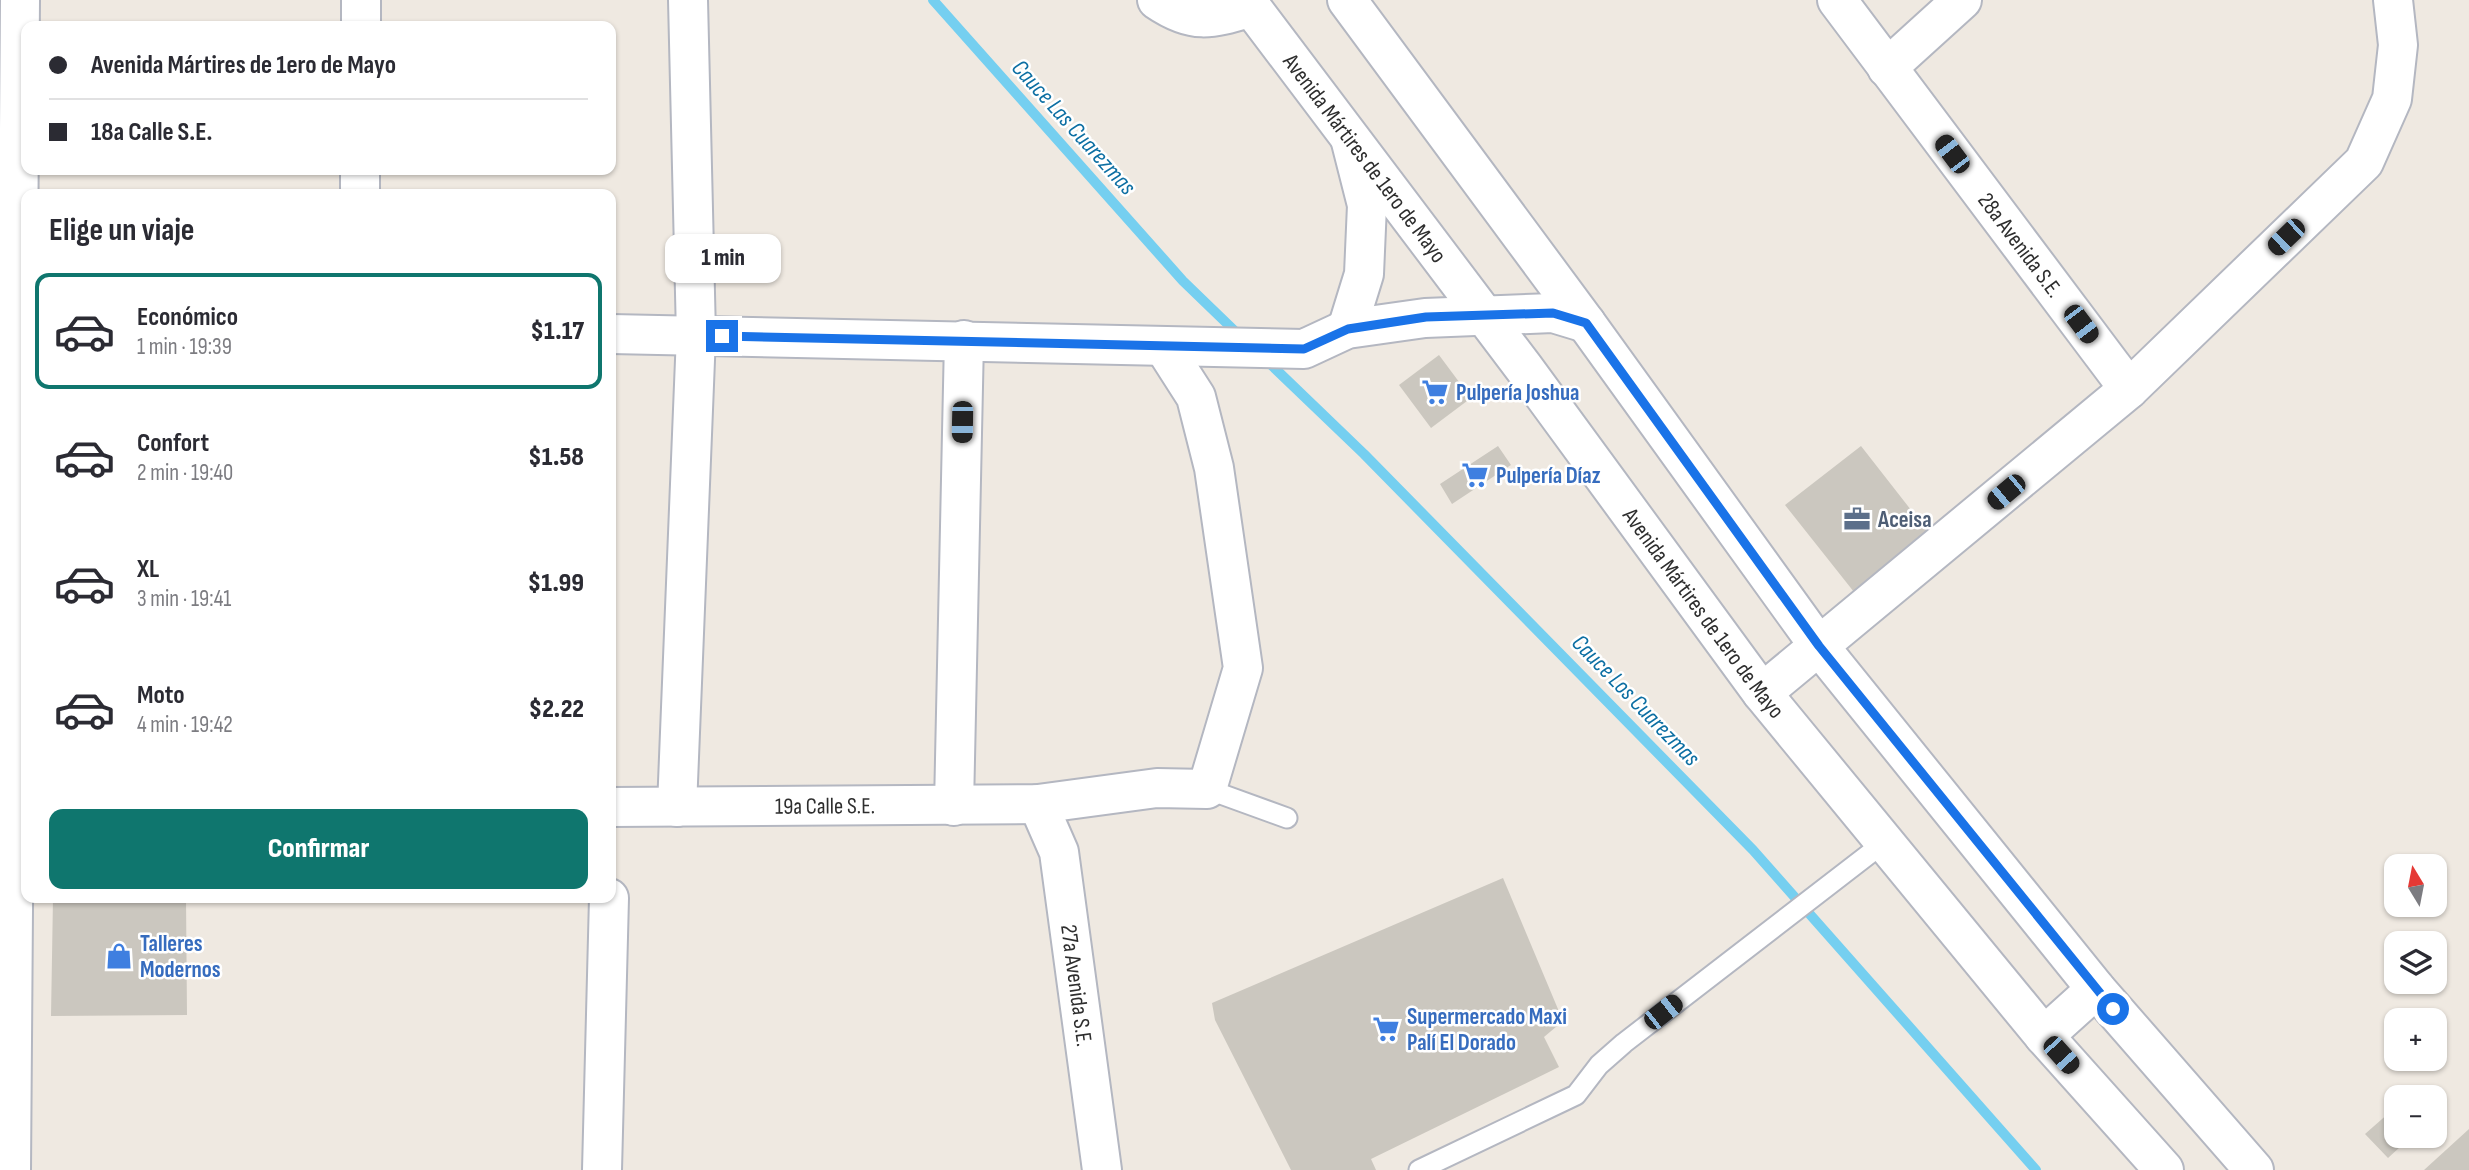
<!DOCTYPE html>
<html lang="es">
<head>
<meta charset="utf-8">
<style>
	:root { --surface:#fff; --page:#f7f7f7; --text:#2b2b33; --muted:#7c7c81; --line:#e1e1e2; --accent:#0f766e }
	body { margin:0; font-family:"Sofia Sans Condensed",sans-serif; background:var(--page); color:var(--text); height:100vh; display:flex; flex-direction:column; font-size:26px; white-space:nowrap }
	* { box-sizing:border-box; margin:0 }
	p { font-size:23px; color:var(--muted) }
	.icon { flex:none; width:38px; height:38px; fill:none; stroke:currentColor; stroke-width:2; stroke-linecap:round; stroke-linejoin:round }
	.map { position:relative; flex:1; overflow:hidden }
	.panel { position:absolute; left:21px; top:189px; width:595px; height:714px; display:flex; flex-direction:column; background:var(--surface); border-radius:14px; box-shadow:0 2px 5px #0004 }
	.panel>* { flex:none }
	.banner { position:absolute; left:21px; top:21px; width:595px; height:154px; border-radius:14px; box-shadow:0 2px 5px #0004; display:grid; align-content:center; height:154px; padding:0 28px; background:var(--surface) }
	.needle { width:46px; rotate:350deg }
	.tools { position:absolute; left:2384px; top:854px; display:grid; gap:14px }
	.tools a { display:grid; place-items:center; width:63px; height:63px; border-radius:14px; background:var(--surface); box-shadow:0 2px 5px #0004; font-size:35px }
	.end { position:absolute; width:32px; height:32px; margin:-16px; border:9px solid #1a73e8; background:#fff; box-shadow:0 0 0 4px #fff }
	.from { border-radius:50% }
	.bubble { position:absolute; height:49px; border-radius:14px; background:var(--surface); box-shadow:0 2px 5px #0004; font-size:23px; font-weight:800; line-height:49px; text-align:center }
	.car { position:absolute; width:21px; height:42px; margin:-21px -10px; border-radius:9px; box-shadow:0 0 5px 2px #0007; background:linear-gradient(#222 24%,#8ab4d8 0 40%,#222 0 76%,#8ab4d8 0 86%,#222 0) }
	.banner b { display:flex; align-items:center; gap:24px; height:66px; font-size:26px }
	.banner b+b { border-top:2px solid var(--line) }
	.banner i { width:18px; height:18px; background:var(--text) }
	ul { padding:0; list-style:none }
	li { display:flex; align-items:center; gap:21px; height:116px; margin:0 14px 10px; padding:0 14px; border:4px solid transparent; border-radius:14px }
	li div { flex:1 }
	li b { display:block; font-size:26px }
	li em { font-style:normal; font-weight:800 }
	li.on { border-color:var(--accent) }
	li>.icon { width:63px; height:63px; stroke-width:1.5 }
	h2 { padding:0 28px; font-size:32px; line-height:84px }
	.action { display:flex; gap:14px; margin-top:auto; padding:14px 28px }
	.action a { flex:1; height:80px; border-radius:14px; background:var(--accent); color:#fff; font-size:28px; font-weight:800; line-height:80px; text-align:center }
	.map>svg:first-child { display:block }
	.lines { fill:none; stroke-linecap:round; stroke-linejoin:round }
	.stream { stroke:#75cff0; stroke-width:10 }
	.building { fill:#cbc7bf }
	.lane-casing { stroke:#b4b7c1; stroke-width:23 }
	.street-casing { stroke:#b4b7c1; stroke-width:42 }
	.secondary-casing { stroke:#b4b7c1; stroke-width:42 }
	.lane { stroke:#fff; stroke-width:19 }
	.street { stroke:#fff; stroke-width:38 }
	.secondary { stroke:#fff; stroke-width:38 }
	.route { stroke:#1a73e8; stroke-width:9 }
	.labels { text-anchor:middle; stroke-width:5; stroke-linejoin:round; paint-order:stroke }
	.street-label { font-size:23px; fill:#2e2e2e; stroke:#fff }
	.shop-label { font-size:23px; font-weight:bold; fill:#366cbe; stroke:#fff; text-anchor:start }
	.service-label { font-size:23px; font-weight:bold; fill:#4e5e75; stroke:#fff; text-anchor:start }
	.water-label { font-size:24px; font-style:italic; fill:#0d6fa3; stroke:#fff }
</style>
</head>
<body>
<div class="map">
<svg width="2469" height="1170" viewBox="0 0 2469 1170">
	<rect width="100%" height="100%" fill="#efe9e1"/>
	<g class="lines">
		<path class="stream" d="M933 0 1183 281 1242 338
			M1264 358 1364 454 1753 850 2036 1170"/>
	</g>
	<path class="building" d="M1439 355 1471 398 1431 428 1399 385Z
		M1498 446 1511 465 1452 504 1440 484Z
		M1861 446 1929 533 1854 592 1785 505Z
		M1503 878 1563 1021 1544 1037 1559 1067 1371 1159 1376 1170H1291L1215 1020 1212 1003Z
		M53 898H186L187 1015 51 1016Z
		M2390 1112 2396 1118V1136H2412L2388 1158 2365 1134Z
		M2469 1129V1170H2424Z"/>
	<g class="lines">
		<g class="lane-casing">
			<path id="lane" d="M1207 789 1287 818
				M1419 1170 1576 1095 1599 1065 1624 1043 1886 841"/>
		</g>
		<g class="street-casing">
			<g id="street">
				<path d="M1157 0C1194 25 1211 19 1252 7"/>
				<path id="s1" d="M1837 0 2129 389"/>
				<path d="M361 26V0"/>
				<path d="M1887 68 1962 0"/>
				<path d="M360 194V170"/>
				<path d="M1347 329 1364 274 1367 205 1351 142"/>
				<path d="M611 334 1304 349 1347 329 1425 318 1553 313 1586 323"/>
				<path d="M1762 693 2129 389 2364 162 2392 99 2398 45 2393 0"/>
				<path id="s2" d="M1038 804 1059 852 1102 1170"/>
				<path d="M954 806 964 340"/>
				<path id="s3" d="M611 807 1038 804 1157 788 1207 789 1243 668 1214 468 1196 397 1164 347"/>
				<path d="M677 807 696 335 688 0"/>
				<path d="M11 1170 20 0"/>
				<path d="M602 1170 609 898"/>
			</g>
		</g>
		<g class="secondary-casing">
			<g id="secondary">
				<path id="s4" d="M1246 0 1524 368 1762 693 2044 1036 2164 1170"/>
				<path d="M1347 0 1586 323 1819 646 2096 989 2254 1170"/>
				<path d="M2044 1036 2096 989"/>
			</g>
		</g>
		<use href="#lane" class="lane"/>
		<use href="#street" class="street"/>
		<use href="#secondary" class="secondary"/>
	</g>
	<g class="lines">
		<path class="route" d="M722 336 1304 349 1348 329 1426 317 1553 313 1586 323 1819 646 2113 1009"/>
	</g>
	<defs>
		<g id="supermarket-bare" transform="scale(2.1)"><path d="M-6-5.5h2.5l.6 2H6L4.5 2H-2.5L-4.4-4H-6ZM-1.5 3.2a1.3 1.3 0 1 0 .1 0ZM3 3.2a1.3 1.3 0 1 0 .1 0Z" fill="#3f7fe0" stroke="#fff" stroke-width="2.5" paint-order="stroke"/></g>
		<g id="office-bare" transform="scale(2.1)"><path d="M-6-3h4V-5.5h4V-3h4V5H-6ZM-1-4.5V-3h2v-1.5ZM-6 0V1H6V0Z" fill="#5c6f8a" stroke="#fff" stroke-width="2.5" paint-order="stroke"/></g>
		<g id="shop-bare" transform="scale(2.1)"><path d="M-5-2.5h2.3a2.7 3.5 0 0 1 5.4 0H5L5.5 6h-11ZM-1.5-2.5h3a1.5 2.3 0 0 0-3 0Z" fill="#3f7fe0" stroke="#fff" stroke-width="2.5" paint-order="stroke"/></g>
	</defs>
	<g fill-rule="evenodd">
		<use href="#supermarket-bare" x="1435" y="392"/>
		<use href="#supermarket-bare" x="1475" y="475"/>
		<use href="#office-bare" x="1857" y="519"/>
		<use href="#shop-bare" x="119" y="956"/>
		<use href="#supermarket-bare" x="1386" y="1029"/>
	</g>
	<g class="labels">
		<g class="street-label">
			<text dy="8" stroke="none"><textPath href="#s4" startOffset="198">Avenida Mártires de 1ero de Mayo</textPath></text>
			<text dy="8" stroke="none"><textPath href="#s1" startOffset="306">28a Avenida S.E.</textPath></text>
			<text dy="8" stroke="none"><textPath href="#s4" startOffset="765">Avenida Mártires de 1ero de Mayo</textPath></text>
			<text dy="8" stroke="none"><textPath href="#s3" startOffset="214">19a Calle S.E.</textPath></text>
			<text dy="8" stroke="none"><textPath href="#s2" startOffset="187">27a Avenida S.E.</textPath></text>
		</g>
		<g class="shop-label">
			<text x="1456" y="400">Pulpería Joshua</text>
			<text x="1496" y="483">Pulpería Díaz</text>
			<text x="140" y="951">Talleres<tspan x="140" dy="26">Modernos</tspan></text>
			<text x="1407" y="1024">Supermercado Maxi<tspan x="1407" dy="26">Palí El Dorado</tspan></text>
		</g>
		<g class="service-label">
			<text x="1878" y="527">Aceisa</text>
		</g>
		<g class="water-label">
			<text transform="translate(1074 127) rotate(48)" y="8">Cauce Las Cuarezmas</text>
			<text transform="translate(1636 700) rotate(46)" y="8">Cauce Los Cuarezmas</text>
		</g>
	</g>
</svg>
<div class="tools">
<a><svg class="needle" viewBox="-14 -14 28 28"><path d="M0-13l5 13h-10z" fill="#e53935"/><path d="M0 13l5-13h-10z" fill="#7c7c81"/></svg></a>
<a><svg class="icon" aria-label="layers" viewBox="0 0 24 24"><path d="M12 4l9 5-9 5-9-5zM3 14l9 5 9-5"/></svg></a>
<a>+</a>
<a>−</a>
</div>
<i class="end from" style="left:2113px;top:1009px"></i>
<i class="end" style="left:722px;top:336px"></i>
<div class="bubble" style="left:665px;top:234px;width:116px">1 min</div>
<i class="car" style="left:1952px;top:154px;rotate:323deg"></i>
<i class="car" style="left:2286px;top:237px;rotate:226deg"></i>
<i class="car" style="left:2081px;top:324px;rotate:143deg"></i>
<i class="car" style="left:962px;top:422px;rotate:181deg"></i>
<i class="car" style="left:2006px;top:492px;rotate:230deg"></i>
<i class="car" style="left:1663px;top:1012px;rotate:52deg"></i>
<i class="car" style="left:2061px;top:1055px;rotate:138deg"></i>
<div class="banner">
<b><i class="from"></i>Avenida Mártires de 1ero de Mayo</b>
<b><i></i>18a Calle S.E.</b>
</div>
<section class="panel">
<h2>Elige un viaje</h2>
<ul>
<li class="on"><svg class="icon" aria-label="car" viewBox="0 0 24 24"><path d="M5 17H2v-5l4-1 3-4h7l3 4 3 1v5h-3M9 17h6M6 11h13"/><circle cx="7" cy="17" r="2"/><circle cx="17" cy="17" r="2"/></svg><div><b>Económico</b><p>1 min · 19:39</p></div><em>$1.17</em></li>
<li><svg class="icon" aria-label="car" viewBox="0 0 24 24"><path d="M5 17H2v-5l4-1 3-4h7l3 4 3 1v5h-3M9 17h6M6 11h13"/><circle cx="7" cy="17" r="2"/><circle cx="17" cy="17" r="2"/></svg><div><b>Confort</b><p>2 min · 19:40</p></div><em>$1.58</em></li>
<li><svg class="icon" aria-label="car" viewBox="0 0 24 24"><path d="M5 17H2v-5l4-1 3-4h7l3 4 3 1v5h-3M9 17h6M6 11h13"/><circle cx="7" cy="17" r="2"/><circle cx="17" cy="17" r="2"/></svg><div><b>XL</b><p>3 min · 19:41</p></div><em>$1.99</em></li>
<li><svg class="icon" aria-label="car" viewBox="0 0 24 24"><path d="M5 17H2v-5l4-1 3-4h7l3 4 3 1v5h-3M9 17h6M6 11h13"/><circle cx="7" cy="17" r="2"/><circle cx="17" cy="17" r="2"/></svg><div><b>Moto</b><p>4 min · 19:42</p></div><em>$2.22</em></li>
</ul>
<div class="action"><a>Confirmar</a></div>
</section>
</div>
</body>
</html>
